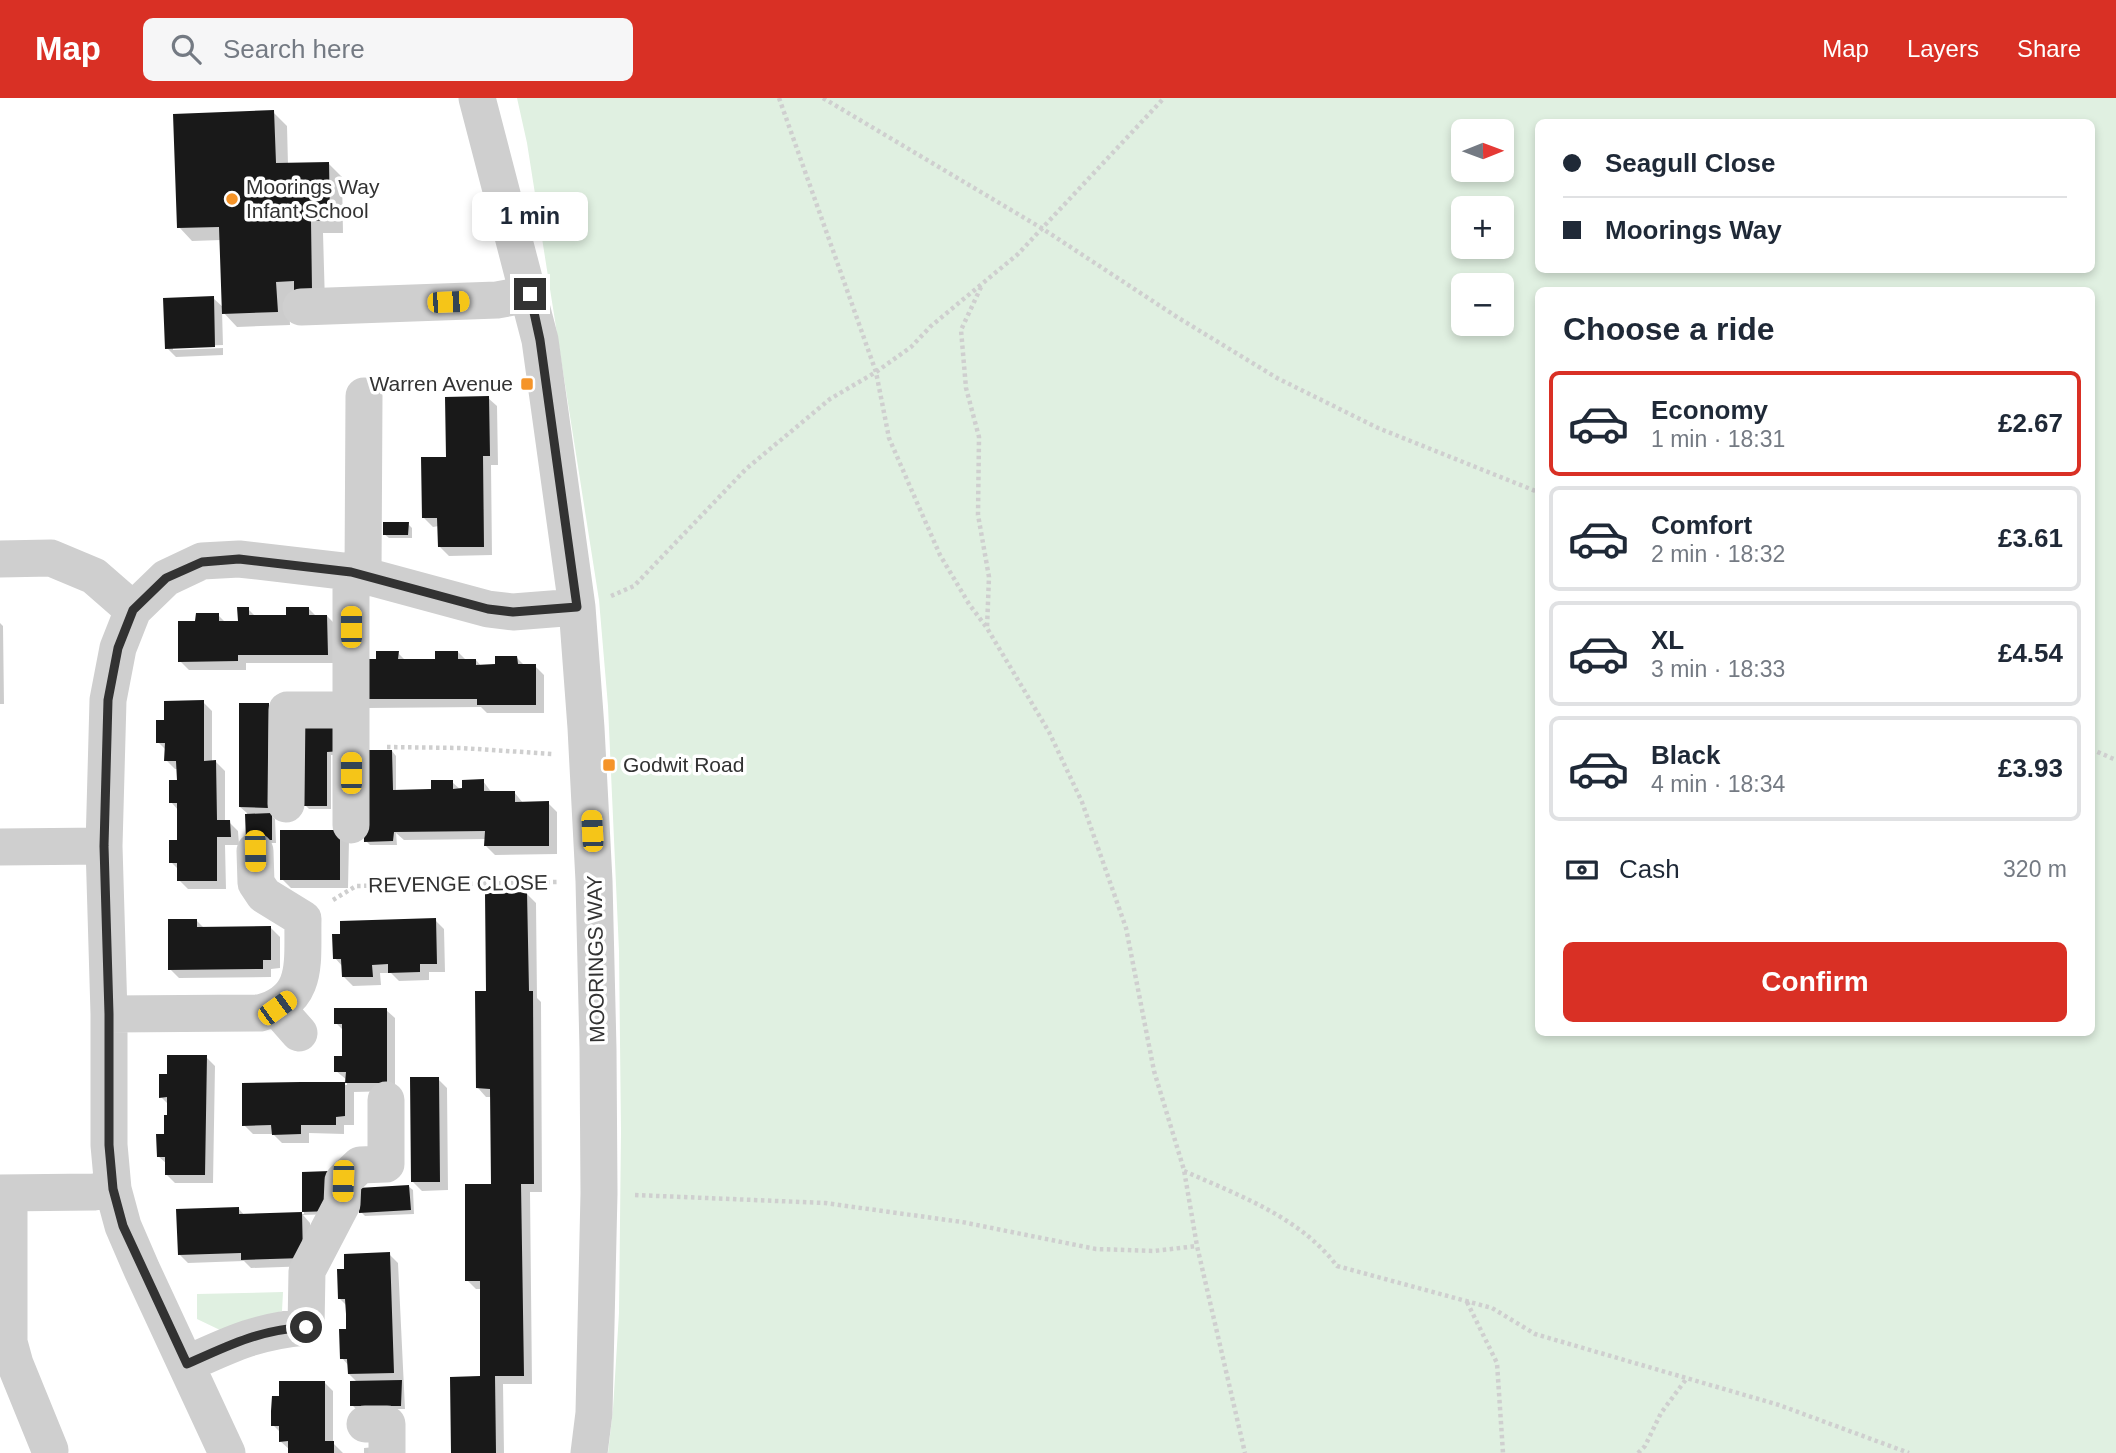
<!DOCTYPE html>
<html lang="en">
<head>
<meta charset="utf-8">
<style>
	:root { --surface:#fff; --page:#f6f6f7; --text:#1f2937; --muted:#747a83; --line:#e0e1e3; --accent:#d93025 }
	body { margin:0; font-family:Helvetica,sans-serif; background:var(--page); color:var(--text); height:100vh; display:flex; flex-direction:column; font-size:26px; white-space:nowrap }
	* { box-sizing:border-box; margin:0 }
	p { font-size:23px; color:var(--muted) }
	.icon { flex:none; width:38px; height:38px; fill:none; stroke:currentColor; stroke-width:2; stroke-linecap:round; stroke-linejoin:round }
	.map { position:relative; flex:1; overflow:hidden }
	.drawer { position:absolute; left:1535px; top:189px; width:560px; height:749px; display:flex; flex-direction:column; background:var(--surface); border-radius:10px; box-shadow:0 4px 10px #0003 }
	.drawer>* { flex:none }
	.top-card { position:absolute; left:1535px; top:21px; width:560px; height:154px; border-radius:10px; box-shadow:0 4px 10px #0003; display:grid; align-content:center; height:154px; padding:0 28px; background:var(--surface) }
	.needle { width:46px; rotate:89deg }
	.fabs { position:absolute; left:1451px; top:21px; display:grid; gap:14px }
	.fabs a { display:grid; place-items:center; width:63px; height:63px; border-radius:10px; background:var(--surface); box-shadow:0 4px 10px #0003; font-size:35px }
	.end { position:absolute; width:32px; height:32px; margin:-16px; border:9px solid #323232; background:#fff; box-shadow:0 0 0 4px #fff }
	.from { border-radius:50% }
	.bubble { position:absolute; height:49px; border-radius:10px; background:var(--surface); box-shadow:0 4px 10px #0003; font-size:23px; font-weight:700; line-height:49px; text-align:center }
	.car { position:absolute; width:21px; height:42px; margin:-21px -10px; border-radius:9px; box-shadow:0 0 5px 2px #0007; background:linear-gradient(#f5c518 24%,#345 0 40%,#f5c518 0 76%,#345 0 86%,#f5c518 0) }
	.top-card b { display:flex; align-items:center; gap:24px; height:66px; font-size:26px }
	.top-card b+b { border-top:2px solid var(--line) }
	.top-card i { width:18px; height:18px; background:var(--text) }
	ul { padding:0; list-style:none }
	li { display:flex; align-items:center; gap:21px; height:105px; margin:0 14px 10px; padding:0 14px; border:4px solid var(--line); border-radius:10px }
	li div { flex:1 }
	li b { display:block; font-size:26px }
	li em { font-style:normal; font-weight:700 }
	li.active { border-color:var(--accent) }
	li>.icon { width:63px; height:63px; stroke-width:1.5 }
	h2 { padding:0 28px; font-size:32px; line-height:84px }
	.pay { display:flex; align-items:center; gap:18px; height:77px; padding:0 28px; font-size:26px }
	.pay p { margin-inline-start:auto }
	.action { display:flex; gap:14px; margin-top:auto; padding:14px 28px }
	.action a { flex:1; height:80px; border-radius:10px; background:var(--accent); color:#fff; font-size:28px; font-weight:700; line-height:80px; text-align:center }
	header { display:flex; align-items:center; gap:42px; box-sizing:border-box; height:98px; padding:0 35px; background:var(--accent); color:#fff }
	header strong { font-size:33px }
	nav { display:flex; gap:38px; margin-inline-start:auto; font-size:24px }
	.search { width:490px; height:63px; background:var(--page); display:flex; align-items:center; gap:18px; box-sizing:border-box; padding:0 24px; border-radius:10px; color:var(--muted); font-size:26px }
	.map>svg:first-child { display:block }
	.green { fill:#e0f0e1; fill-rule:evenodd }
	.shadow { fill:#0003 }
	.building { fill:#191919 }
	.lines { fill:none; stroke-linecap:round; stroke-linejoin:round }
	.path { stroke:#cfcfcf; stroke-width:4.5; stroke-dasharray:3.5 3.5; stroke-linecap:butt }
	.minor { stroke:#cfcfcf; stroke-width:37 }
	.route { stroke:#323232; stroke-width:9 }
	.poi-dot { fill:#f59429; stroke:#fff; stroke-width:2.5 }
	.labels { text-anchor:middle; stroke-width:7; stroke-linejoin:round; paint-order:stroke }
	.poi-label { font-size:21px; fill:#323232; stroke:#fff; text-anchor:start }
	.street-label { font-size:21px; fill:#323232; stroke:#fff }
</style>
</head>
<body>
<header>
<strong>Map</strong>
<div class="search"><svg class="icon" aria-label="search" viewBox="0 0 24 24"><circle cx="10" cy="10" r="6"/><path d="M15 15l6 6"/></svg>Search here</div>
<nav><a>Map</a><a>Layers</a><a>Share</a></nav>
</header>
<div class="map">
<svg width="2116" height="1355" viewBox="0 0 2116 1355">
	<rect width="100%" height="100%" fill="#fff"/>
	<path class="green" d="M517 0H2116V1355H608L613 1311 619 1215 621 1034 619 853 608 608 599 502 527 45ZM1538 24H2091V172H1538ZM1463 33H1502V72H1463ZM1463 110H1502V149H1463ZM1463 187H1502V226H1463ZM1538 192H2091V934H1538Z
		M283 1194 282 1213 220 1232 197 1221V1196Z"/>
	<path class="shadow" d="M273 14 287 28 288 67 328 65 342 79 343 135H323L325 205 289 197 290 227 237 229 222 213 223 247 173 249V252L223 250V257L176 259 167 250 213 200 224 210 221 142 192 143 179 129Z
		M488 300 497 308 498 367H491L492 457 449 458 440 449 439 428 433 429 424 420 447 361Z
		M408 426 412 430V440H389L384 436Z
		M308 510 316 518H327L336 527V565H246V572H189L180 563 197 525 218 517 226 525H240L248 511 256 519 287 518Z
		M0 525 3 528 4 606H0Z
		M458 554 466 562H476L481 568H497L517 560 525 568H535L544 577V615H487L481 609 368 610 360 601 377 563 398 555 406 563 437 562Z
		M203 604 212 613V664H216L225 673V724H229L238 733 239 747H225L226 791H188L179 782V772L171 764 179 744V713L171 704 179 684 178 671H175L166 662V652L158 644 166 624Z
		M268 607 277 616 276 718H272L275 721 276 745H251L247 741V715L240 709Z
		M305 628 345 657H331V711H309L305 707Z
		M392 653 396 658V693H433L452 684 461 692 483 683 492 695 514 694 523 705H548L557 714V756L495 757 486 748V741L404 742 396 735 397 747H370L366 743Z
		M282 734 349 742 348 790H291L282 781Z
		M527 796 536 805 537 900 541 904 542 1094H530L532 1286H503L504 1355H452L482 1280V1191H476L467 1182 493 1088 492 999H486L478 990 487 895Z
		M435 822 444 831 445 874H429V882L399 883 391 875H380L381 887 353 888 344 879 343 869 335 860 342 838Z
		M197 823 204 830H271L280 839V870L271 871V879L179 880 170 871Z
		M386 912 395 920V993L354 994V1027H344V1036L309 1035V1045H282L273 1036H253L244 1027 243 986 347 987V982L336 973 344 960V933L336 925Z
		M206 959 215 968 213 1085H175L166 1076 167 1066 158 1058 166 1038 169 1019V1007L161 999 169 978Z
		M438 981 447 990 448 1092 422 1093 413 1084Z
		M304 1076 334 1116 303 1117 310 1125 311 1168 251 1170 244 1163 188 1165 179 1156 238 1110 245 1118 304 1116Z
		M408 1088 413 1092 414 1116 365 1118 361 1114Z
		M389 1156 398 1165 405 1311H356L352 1307 358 1285 349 1276V1268L342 1260 348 1233 347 1208 339 1200Z
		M324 1284 333 1293V1345L343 1355H289L290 1352 280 1343 281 1335 273 1327Z
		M375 1349 379 1355H364V1350Z"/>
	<path class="building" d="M274 12 276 65 329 64 330 122 311 123 312 192 294 193V183L276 184 278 214 222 216 219 129 177 130 173 16Z
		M214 198 215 249 165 251 163 200Z
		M489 298 490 358H483L484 449H438L437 420H422L421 359H446L445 299Z
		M383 424H409L408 437H383Z
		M237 509H249V517H286V509H309V517H327L328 557H238V563L178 564V523H195L196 515H219V523H238Z
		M376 553H399L398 561H435V553H458V561H476V567L495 566V558H517L518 566H536V607H477V601H358V561H376Z
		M204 602V663L216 662 217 722H230L231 739H217V783H177V765H169V742H177V705H169V682H177L176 663H164L165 645H156V622H164V603Z
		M239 605H269L268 710 239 709Z
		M303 626H341V653L327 654V708H304Z
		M363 652H392L393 692 431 691V682H453V691L462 690V682L484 681V693H515V704L549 703V748H484L485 733 394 734 393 743 364 744Z
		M272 715V742H246L245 716Z
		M280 732H340V782H280Z
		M527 794 529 893H533L534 1086H521L524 1278H495L496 1355H451L450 1279 480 1278V1183H465V1086H491L490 991 476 990 475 893H486L485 795Z
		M436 820 437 866H420V874L388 875V866L372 867 373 879H342L341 861H333L332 836H340V823Z
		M168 821H197V829L271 828V862H263V871L168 872Z
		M334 910H387V985H345L346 974H334V958H342V926H334Z
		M167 957H207L205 1077H165V1059H157L156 1036H164V1017H167V999L159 1000V976H167Z
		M410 979H439L440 1084H411Z
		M301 984H345V1018L336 1019V1027H301V1036L272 1037 271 1027 242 1028V985Z
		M330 1073 331 1113 302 1114V1074Z
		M409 1087 411 1112 359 1115 358 1090Z
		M239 1109V1116L302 1114 303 1160 241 1162V1155L178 1157 176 1111Z
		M390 1154 394 1275 348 1276 347 1261H340L339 1231H346V1216L345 1201H338L337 1171H344V1156Z
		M402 1282 401 1308H350V1283Z
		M279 1283H325V1343H334V1355H288V1343L279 1344V1328H271V1313L272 1298H279Z"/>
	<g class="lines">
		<path class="path" d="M779 0 876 274 889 340 915 400 940 457 969 506 987 530 1049 634 1082 704 1126 830 1154 973 1184 1072 1197 1148 1245 1355
			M823 0 1043 131 1177 219 1277 280 1378 330 1538 394
			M981 189 961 232 966 290 979 339 978 417 989 479 987 530
			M611 498 634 488 746 371 830 301 876 274 911 249 931 228 1018 156 1164 0
			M387 649 461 650 553 656
			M2091 651 2116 662
			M333 802 356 788 558 784
			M1184 1073C1238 1097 1300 1119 1337 1168L1492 1210 1535 1236 1779 1307 1909 1355
			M635 1097 825 1105 962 1124 1096 1151 1154 1153 1197 1148
			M1467 1204 1497 1265 1503 1355
			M1638 1355 1645 1348 1661 1315 1687 1280"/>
		<path class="minor" d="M477 0 540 242 577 509 586 630 594 783 598 951 599 1095 594 1315 589 1355
			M301 209 497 202 530 196
			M0 461 51 460 94 478 133 512
			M351 474V727
			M363 477 364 298
			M286 706 287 612H351
			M0 749 104 748
			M277 910 299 935
			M109 916 260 915C310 902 302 864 303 821L264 797 256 785 255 753
			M0 1095 94 1094 113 1091
			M9 1095V1244L15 1266 50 1352
			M187 1266C231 1246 257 1233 306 1229L307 1173 342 1106 343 1083 360 1067 386 1066V1002
			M365 1326H387V1355
			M227 1355 142 1172 123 1128 113 1091 109 1047V916L104 748 108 602 118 550 133 512 166 480 202 463 239 461 351 474 488 511 513 514 577 509"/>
	</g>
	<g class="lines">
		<path class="route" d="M306 1229C259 1232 229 1247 187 1266L123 1128 113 1091 109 1047V916L104 748 108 602 118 550 133 512 166 480 202 464 239 461 351 474 488 511 513 514 577 509 540 242 530 196"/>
	</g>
	<g class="poi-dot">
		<circle cx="232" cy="101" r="7"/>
		<rect x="520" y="279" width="14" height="14" rx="3.5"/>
		<rect x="602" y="660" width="14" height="14" rx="3.5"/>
	</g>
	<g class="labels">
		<g class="poi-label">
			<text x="246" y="96">Moorings Way<tspan x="246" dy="24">Infant School</tspan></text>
			<text x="513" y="293" text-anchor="end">Warren Avenue</text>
			<text x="623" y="674">Godwit Road</text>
		</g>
		<g class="street-label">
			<text transform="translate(458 786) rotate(-1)" y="7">REVENGE CLOSE</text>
			<text transform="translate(596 861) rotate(-91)" y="7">MOORINGS WAY</text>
		</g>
	</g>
</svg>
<div class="fabs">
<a><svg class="needle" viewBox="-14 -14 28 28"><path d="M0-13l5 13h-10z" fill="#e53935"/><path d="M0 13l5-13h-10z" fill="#747a83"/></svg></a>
<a>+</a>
<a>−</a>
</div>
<i class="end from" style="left:306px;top:1229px"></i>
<i class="end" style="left:530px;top:196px"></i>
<div class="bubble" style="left:472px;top:94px;width:116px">1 min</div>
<i class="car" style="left:448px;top:204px;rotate:88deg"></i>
<i class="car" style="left:351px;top:529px;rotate:0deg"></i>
<i class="car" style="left:351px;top:675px;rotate:0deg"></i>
<i class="car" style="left:592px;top:733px;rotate:357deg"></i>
<i class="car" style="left:255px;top:753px;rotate:179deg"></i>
<i class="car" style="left:277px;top:910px;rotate:54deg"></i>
<i class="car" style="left:343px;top:1083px;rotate:182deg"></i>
<div class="top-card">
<b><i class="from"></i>Seagull Close</b>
<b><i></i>Moorings Way</b>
</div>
<section class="drawer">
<h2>Choose a ride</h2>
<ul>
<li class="active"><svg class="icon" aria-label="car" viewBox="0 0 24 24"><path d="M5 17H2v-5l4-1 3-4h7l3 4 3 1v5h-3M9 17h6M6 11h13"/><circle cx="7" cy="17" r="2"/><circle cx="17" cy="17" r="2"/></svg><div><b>Economy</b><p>1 min · 18:31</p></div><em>£2.67</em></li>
<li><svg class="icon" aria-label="car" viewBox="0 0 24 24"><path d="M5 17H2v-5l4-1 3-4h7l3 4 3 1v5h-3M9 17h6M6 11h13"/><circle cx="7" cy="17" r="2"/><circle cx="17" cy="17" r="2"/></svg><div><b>Comfort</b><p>2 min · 18:32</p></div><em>£3.61</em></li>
<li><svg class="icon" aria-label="car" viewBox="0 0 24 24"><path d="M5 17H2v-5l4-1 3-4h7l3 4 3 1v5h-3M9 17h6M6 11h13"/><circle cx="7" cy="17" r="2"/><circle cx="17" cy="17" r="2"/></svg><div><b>XL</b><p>3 min · 18:33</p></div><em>£4.54</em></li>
<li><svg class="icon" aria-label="car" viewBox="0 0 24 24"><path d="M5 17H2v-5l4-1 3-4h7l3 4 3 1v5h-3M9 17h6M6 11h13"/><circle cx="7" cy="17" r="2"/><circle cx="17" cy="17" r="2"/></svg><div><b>Black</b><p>4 min · 18:34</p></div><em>£3.93</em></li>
</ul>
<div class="pay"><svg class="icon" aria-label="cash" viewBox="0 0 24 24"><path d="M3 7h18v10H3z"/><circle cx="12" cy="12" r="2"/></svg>Cash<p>320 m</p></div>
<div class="action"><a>Confirm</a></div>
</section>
</div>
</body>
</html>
